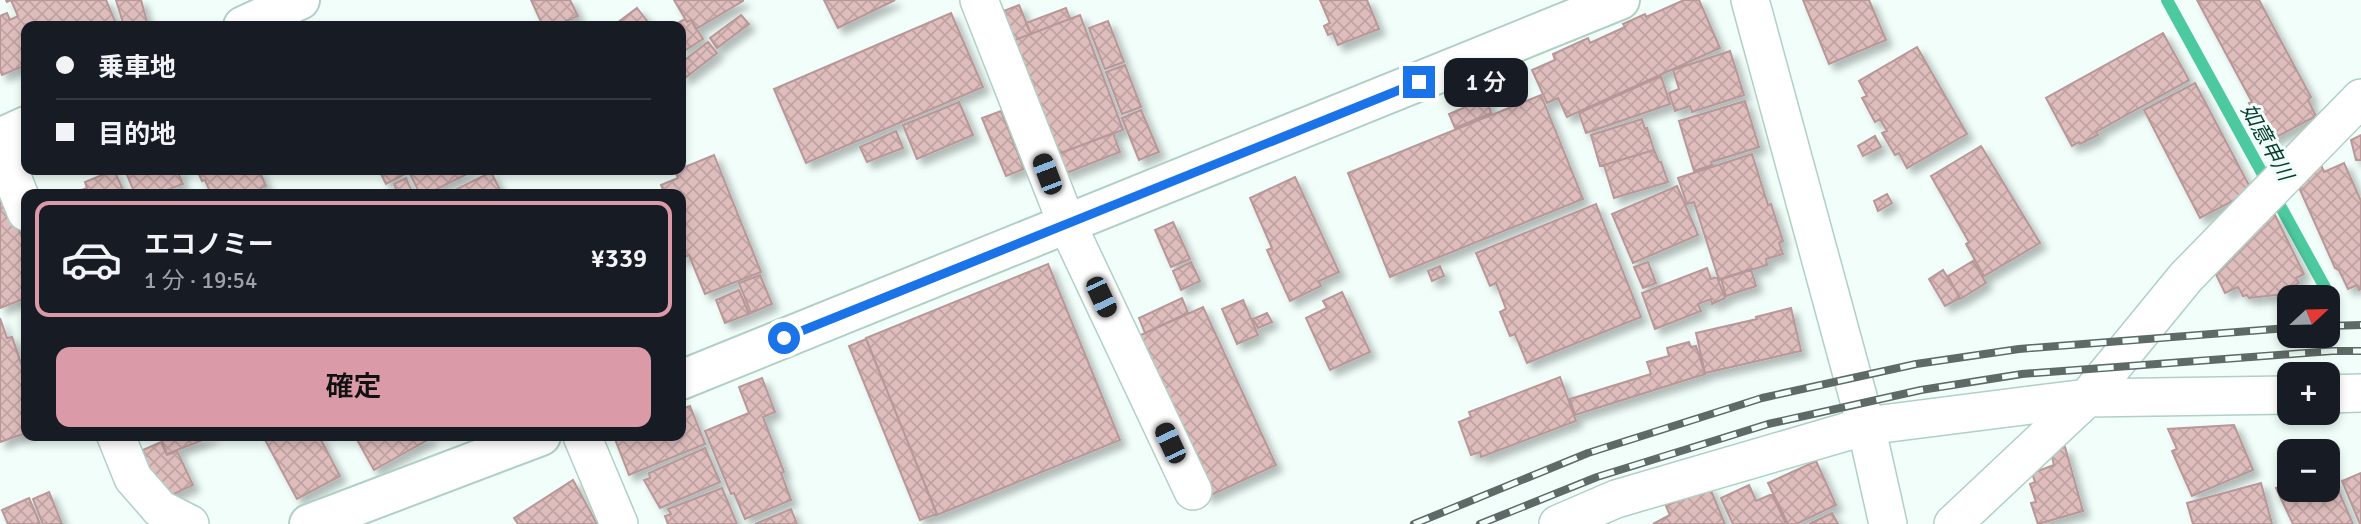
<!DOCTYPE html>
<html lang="ja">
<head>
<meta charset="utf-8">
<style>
	:root { --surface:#171b24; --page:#20242c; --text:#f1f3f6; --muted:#9ea1a6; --line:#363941; --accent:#da9aa7 }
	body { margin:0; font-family:Signika,"Noto Sans JP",sans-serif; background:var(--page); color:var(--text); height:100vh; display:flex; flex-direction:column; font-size:26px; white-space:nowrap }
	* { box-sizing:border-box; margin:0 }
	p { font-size:23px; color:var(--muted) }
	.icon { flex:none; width:38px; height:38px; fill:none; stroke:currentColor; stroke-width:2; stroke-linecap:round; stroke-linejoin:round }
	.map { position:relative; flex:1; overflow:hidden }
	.drawer { position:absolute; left:21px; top:189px; width:665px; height:252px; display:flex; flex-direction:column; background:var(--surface); border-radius:14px; box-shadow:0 4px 10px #0003 }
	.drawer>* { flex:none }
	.hud { position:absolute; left:21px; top:21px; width:665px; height:154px; border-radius:14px; box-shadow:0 4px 10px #0003; display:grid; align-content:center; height:154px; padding:0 35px; background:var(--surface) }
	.needle { width:46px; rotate:68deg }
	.controls { position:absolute; left:2277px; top:285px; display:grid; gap:14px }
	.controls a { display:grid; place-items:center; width:63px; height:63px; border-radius:14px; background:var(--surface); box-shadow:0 4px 10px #0003; font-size:35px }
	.end { position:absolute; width:32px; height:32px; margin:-16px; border:9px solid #1a73e8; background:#fff; box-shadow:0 0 0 4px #fff }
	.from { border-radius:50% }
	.bubble { position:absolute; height:49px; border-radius:14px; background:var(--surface); box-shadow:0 4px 10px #0003; font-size:23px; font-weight:600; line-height:49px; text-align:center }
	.car { position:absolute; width:21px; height:42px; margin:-21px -10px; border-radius:9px; box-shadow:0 0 5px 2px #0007; background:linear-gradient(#222 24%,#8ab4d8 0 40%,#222 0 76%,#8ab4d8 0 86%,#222 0) }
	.hud b { display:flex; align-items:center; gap:24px; height:66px; font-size:26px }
	.hud b+b { border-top:2px solid var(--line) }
	.hud i { width:18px; height:18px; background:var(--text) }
	ul { padding:12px 0 0; list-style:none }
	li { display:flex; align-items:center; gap:21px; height:116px; margin:0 14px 10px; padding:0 21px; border:4px solid transparent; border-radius:14px }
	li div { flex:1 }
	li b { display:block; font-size:26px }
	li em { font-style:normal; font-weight:600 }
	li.on { border-color:var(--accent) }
	li>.icon { width:63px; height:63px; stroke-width:1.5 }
	.cta { display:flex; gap:14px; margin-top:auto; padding:14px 35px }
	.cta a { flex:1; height:80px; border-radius:14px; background:var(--accent); color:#111; font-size:28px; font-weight:600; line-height:80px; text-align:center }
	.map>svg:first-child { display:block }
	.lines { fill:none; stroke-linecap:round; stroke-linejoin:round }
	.stream { stroke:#4dc9a0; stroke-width:12 }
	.building { fill:url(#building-cross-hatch); stroke:#b79798; stroke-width:2; filter:url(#shadow) }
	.minor-casing { stroke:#b0d0c2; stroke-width:40 }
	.tertiary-casing { stroke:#b0d0c2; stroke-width:42 }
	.primary-casing { stroke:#b0d0c2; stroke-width:42 }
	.minor { stroke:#fff; stroke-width:37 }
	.tertiary { stroke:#fff; stroke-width:38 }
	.primary { stroke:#fff; stroke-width:38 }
	.rail-casing { stroke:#5e6a65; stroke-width:8 }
	.rail { stroke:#f1fef9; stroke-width:5; stroke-dasharray:16; stroke-linecap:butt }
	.route { stroke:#1a73e8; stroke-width:9 }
	.labels { text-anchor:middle; stroke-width:6; stroke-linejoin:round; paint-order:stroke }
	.water-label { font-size:21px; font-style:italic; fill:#043d2d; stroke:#f1fef9 }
</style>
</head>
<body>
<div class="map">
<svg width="2361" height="524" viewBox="0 0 2361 524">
	<defs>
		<pattern id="building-cross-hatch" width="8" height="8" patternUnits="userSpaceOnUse" patternTransform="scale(1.75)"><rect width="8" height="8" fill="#dfbdbd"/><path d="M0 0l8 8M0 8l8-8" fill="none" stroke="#bfa3a2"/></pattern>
		<filter id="shadow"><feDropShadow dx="6" dy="6" stdDeviation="3.5" flood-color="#0004"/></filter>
	</defs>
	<rect width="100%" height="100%" fill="#f1fef9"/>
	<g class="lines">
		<path class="stream" d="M2167 0 2333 302"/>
	</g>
	<path class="building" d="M6 0H106L117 26H26V65L2 75 0 70V16L7 13 10 20 18 16 11 0 7 2Z
		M116 0H141L148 26H124Z
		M531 0H570L578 16 555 26H543Z
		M674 0H743V1L696 29 691 20 687 22Z
		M824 0H895L838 28Z
		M1320 0H1367L1379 29 1338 45 1333 33 1328 35 1324 26 1330 23Z
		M1684 0H1699L1720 48 1567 117 1558 98 1547 103 1532 70 1555 60 1553 54 1588 38 1590 43 1625 27 1623 24 1645 14 1646 17Z
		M1803 0H1869L1886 40 1829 64Z
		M2197 0H2259L2311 97 2308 100 2316 116 2269 141 2249 103 2252 102Z
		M1019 5 1031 34 1012 41 1001 12Z
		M637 8 651 26H613Z
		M1066 8 1070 19 1031 34 1026 23Z
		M951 13 983 87 806 163 774 89Z
		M741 15 749 24 717 48 710 38Z
		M1080 15 1123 130 1055 155 1012 41Z
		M685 19 687 22 691 20 703 39 681 53V26H672Z
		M1108 21 1124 62 1105 69 1089 28Z
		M2163 33 2189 80 2096 132 2098 135 2080 144 2079 142 2072 146 2046 98Z
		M708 42 717 53 685 78 681 72V63Z
		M1917 47 1967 134 1907 168 1899 153 1895 155 1882 133 1887 131 1880 119 1875 122 1862 98 1867 96 1859 81Z
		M1730 51 1744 95 1692 112 1690 106 1675 111 1669 93 1679 89 1673 70Z
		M1125 65 1141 107 1122 114 1106 72Z
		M1661 76 1670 104 1586 133 1579 113Z
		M2195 83 2252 191 2200 218 2144 110Z
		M1541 95 1583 199 1390 277 1348 173Z
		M1486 98 1491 113 1455 128 1449 114Z
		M1745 101 1759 147 1711 162 1712 165 1694 171 1679 121Z
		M959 102 973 135 917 159 903 125Z
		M1141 110 1159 152 1139 160 1122 118Z
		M1001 111 1024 169 1006 176 982 118Z
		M1642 119 1645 129 1647 128 1654 150 1600 166 1591 135Z
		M896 131 903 148 867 162 860 147Z
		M1113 133 1120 152 1064 174 1056 155Z
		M2361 135V160H2356L2351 140Z
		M1875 136 1881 147 1863 156 1858 146Z
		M1981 146 2040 243 1984 276 1966 244 1969 242 1931 176Z
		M1654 150 1659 162H1661L1668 182 1614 198 1604 165Z
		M1752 154 1768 205 1771 204 1783 241 1779 243 1783 254 1766 259 1767 265 1719 280 1694 202 1687 204 1678 178Z
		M714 155 761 272 705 294 689 255 681 259V194H665L661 185 678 178 675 171Z
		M2344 163 2361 201V289L2359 290 2357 285 2348 289 2339 270 2335 268 2297 183 2321 165 2324 172Z
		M114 170 125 194H71L87 188 85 182Z
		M125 170H185L178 173 183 184 156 194H135Z
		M197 170H259L266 186 261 188 263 194H211L205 180 202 181Z
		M379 170H403L405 174 386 184Z
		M408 170H475L427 194H420Z
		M491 172 502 194H447Z
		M1295 177 1339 272 1319 281 1321 286 1290 301 1267 250 1272 248 1250 198Z
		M406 178 413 194H398L394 184Z
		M1677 186 1698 235 1633 263 1612 214Z
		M1887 194 1892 203 1878 211 1874 201Z
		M7 199 26 248V298L0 308V202Z
		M1596 204 1641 317 1527 363 1515 334 1510 336 1500 312 1506 309 1496 283 1490 286 1476 253Z
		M2274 213 2304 274 2296 278 2299 283 2282 291 2285 294 2249 298 2247 295 2243 296 2238 287 2225 293 2213 268Z
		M1173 222 1190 259 1171 267 1155 230Z
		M1973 261 1986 283 1960 299 1948 276Z
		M1191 262 1200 281 1181 290 1173 271Z
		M1648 262 1656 283 1643 288 1634 267Z
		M1048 264 1120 440 937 515 866 338Z
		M1440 266 1444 276 1432 281 1428 271Z
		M1707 268 1711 279 1717 277 1725 298 1712 304 1711 299 1698 304 1701 311 1655 329 1642 293Z
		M1751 269 1756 286 1726 296 1721 279Z
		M1943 270 1960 298 1945 306 1929 279Z
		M760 275 772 304 751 313 739 283Z
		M739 290 749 314 725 323 716 300Z
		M1342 292 1370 352 1330 370 1306 318 1327 308 1323 301Z
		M1182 298 1188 313 1145 333 1139 318Z
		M1243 300 1258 335 1237 344 1222 309Z
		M1203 307 1276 465 1207 497 1134 338Z
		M1791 308 1801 351 1705 373 1696 333 1757 319 1756 317Z
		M1267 313 1272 322 1258 328 1253 319Z
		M0 318 7 338 12 337 26 378V433L0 442Z
		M866 339 937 514 920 520 849 346Z
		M1689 342 1691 347 1696 346 1705 374 1575 415 1570 399 1651 374 1647 362 1669 356 1667 348Z
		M1560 377 1576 421 1481 457 1480 452 1471 455 1459 422 1471 417 1469 412Z
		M762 378 775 412 763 417 784 472 781 473 791 500 745 519 734 493 731 494 705 431 749 413 739 387Z
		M690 406 705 444 629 475 615 439 623 436H681V409Z
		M2234 425 2253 470 2192 496 2172 451 2177 449 2168 429Z
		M160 436H213L167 454Z
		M263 436H319L340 476 297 499Z
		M355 436H430L431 438 374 470Z
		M161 442 167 455 177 451 193 485 161 500 136 453Z
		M2065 447 2083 511 2038 524 2031 503 2036 502 2030 484 2035 482 2032 473 2054 465 2052 457 2059 449Z
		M705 448 720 482 660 508 644 480 650 478 649 473Z
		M1816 461 1836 505 1796 524H1788L1768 483Z
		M2328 467 2353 524H2293L2276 488 2289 482V490H2328Z
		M2361 473V524H2360L2342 481Z
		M573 480 597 524H518L514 518Z
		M2261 483 2272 524H2193L2187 503Z
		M1749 485 1756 501 1772 494 1786 524H1733L1721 498Z
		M1709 486 1725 524H1653L1670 515 1666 506Z
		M722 488 737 524H668L665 516 671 514 668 509Z
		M49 492 62 524H43L33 499Z
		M29 498 40 524H8L2 510Z
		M791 509 797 524H755Z
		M1832 513 1838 524H1809Z"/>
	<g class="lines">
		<g class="minor-casing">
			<path id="minor" d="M979 0 1067 224 1193 491
				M1750 0 1866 426 1888 524
				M0 146 26 212
				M2328 394 2361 393
				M116 436 133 478 160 509 190 524
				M582 436 619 524
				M1558 524 1616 499 1866 426 2087 398 2289 395
				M1953 524 2087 398 2186 277 2361 98"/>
		</g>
		<g class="tertiary-casing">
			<path id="tertiary" d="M681 380 1620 0
				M309 524 541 436"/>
		</g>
		<g class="primary-casing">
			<path id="primary" d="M243 26 300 0
				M0 138 26 126"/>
		</g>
		<use href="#minor" class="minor"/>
		<use href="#tertiary" class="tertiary"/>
		<use href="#primary" class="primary"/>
		<g class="rail-casing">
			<path id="rail" d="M2328 326 2361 325
				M1414 524 1588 453 1762 398 1916 364 2019 349 2289 328
				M1480 524 1597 477 1768 424 1921 390 2022 374 2332 351H2361"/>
		</g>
		<use href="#rail" class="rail"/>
	</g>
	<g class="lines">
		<path class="route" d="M784 338 1419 82"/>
	</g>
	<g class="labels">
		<g class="water-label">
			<text transform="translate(2267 142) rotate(61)" y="7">如意申川</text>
		</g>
	</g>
</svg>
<div class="controls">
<a><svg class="needle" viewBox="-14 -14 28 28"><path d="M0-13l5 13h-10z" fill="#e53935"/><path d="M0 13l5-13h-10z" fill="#9ea1a6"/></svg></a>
<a>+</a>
<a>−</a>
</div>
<i class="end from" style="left:784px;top:338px"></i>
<i class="end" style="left:1419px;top:82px"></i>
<div class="bubble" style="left:1444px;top:58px;width:84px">1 分</div>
<i class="car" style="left:1047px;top:174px;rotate:339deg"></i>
<i class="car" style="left:1101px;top:297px;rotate:155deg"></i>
<i class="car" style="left:1170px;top:443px;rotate:335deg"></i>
<div class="hud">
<b><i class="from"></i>乗車地</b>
<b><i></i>目的地</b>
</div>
<section class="drawer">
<ul>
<li class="on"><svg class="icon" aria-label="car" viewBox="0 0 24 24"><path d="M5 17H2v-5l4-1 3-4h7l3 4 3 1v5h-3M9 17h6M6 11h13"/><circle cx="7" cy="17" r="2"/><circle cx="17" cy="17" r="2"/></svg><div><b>エコノミー</b><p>1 分 · 19:54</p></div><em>¥339</em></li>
</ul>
<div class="cta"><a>確定</a></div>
</section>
</div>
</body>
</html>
